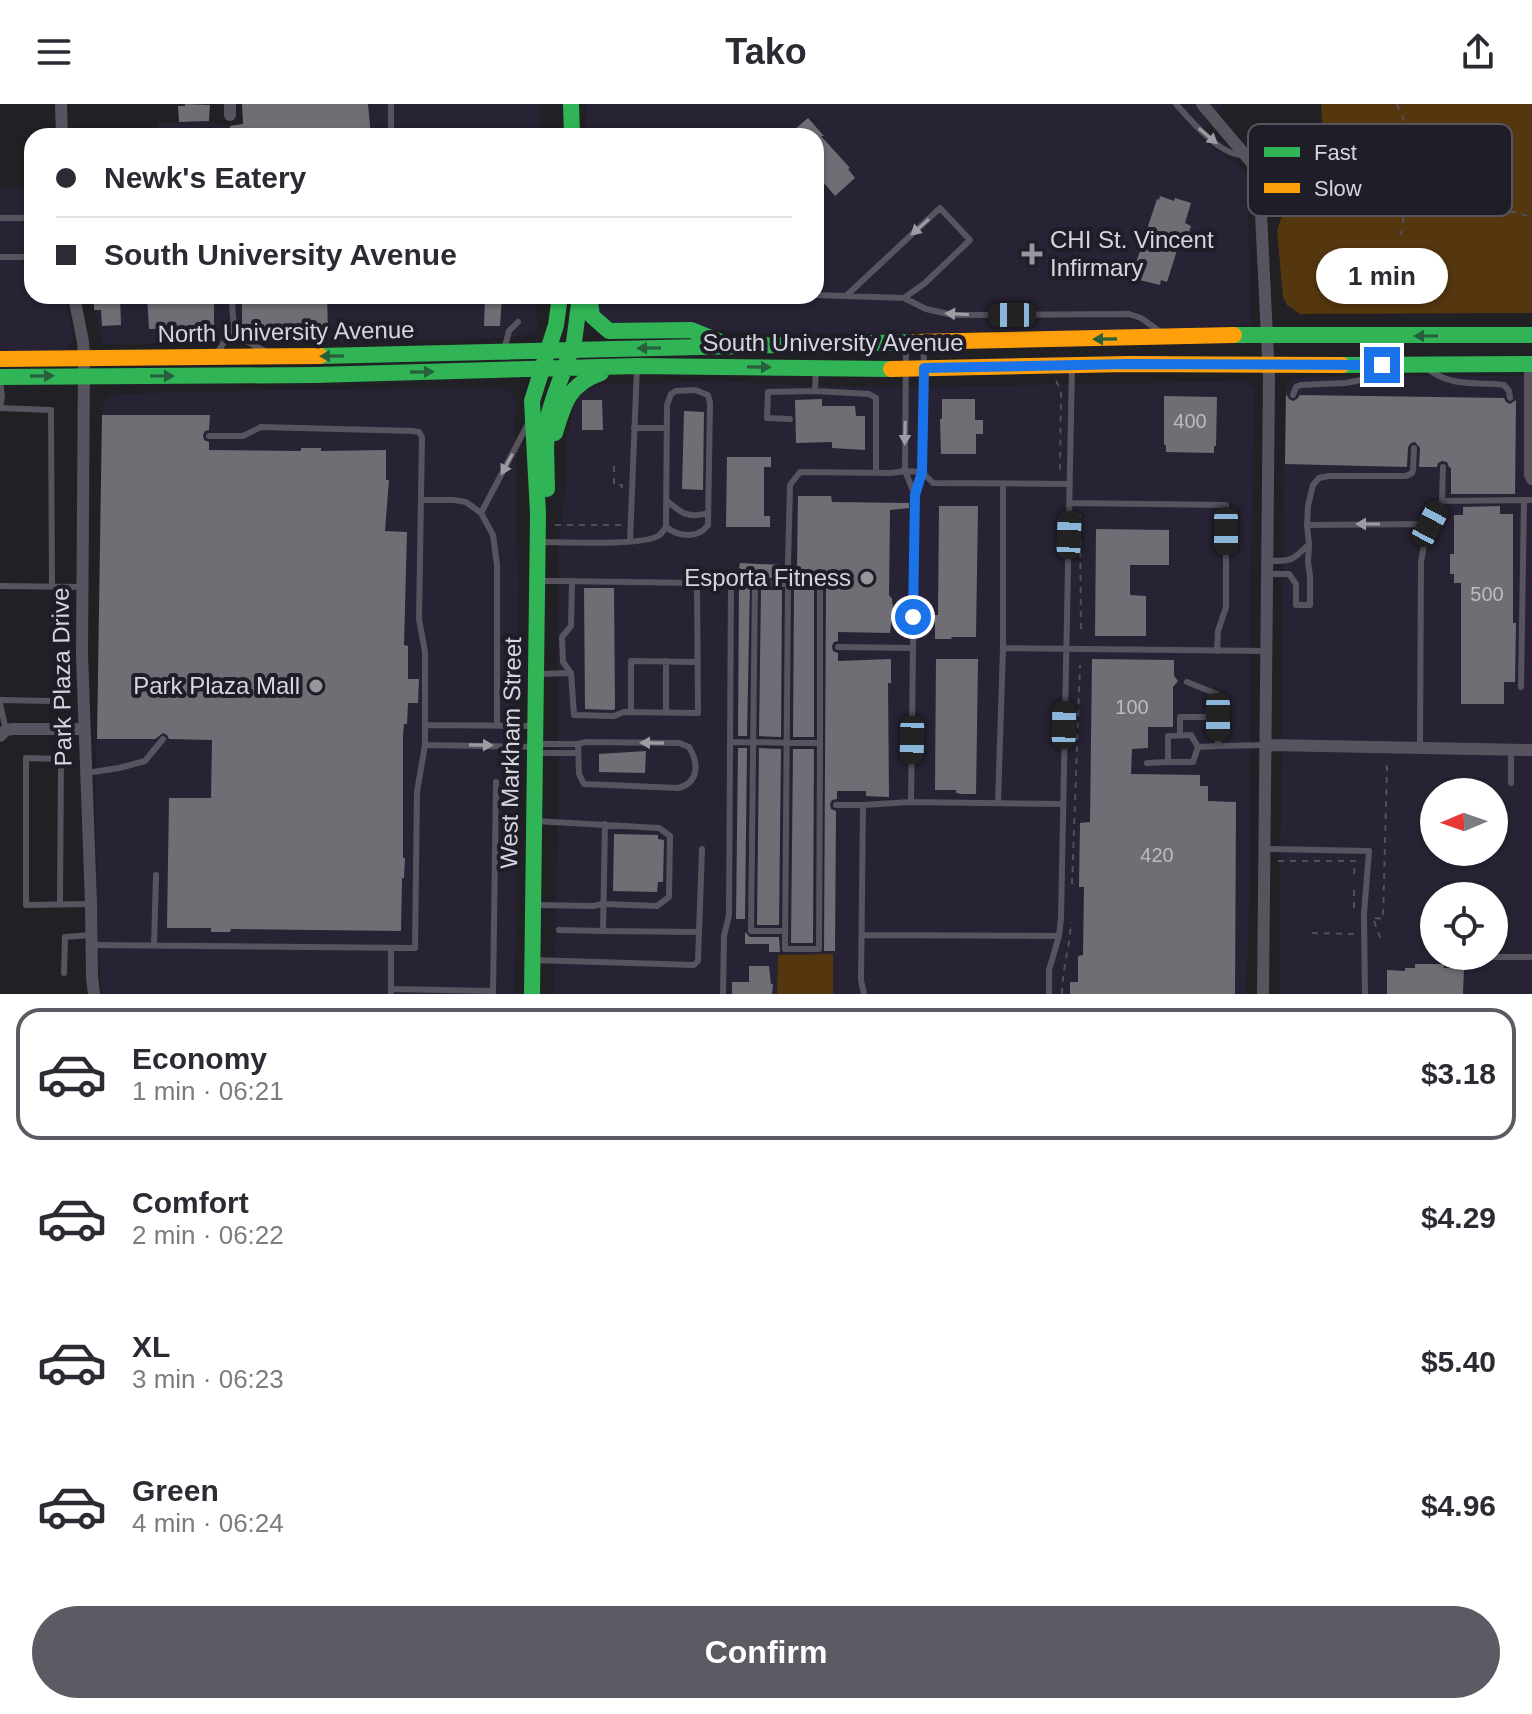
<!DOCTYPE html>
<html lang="en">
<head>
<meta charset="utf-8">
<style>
	:root { --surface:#fff; --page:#f7f7f7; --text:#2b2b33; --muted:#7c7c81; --line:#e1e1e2; --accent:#5b5b63 }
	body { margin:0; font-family:Arial,sans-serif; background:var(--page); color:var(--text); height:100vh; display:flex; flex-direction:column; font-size:30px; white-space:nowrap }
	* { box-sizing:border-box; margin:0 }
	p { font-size:26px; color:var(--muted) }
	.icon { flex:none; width:44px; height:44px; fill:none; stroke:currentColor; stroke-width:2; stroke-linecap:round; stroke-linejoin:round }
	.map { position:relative; height:890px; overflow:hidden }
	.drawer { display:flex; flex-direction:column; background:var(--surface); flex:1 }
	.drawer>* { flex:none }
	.banner { position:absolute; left:24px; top:24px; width:800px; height:176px; border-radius:24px; box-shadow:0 2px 6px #0004; display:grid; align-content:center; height:176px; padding:0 32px; background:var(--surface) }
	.needle { width:52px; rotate:268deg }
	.tools { position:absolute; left:1420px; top:674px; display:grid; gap:16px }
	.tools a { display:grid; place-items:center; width:88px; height:88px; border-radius:50%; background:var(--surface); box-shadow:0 2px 6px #0004; font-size:40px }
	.end { position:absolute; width:36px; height:36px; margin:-18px; border:10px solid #1a73e8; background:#fff; box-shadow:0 0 0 4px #fff }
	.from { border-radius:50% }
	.bubble { position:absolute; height:56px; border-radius:28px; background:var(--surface); box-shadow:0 2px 6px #0004; font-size:26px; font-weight:800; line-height:56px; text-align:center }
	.car { position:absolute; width:24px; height:48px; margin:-24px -12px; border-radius:10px; box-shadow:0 0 6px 2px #0007; background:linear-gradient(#222 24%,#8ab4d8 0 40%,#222 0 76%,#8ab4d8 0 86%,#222 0) }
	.banner b { display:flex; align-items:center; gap:28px; height:76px; font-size:30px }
	.banner b+b { border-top:2px solid var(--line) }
	.banner i { width:20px; height:20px; background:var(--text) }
	ul { padding:14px 0 0; list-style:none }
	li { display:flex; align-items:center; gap:24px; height:132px; margin:0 16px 12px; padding:0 16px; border:4px solid transparent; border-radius:24px }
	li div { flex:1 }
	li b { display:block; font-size:30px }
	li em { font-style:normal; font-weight:800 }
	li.active { border-color:var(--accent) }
	li>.icon { width:72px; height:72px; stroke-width:1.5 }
	.primary-button { display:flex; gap:16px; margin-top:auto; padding:16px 32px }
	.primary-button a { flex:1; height:92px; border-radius:48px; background:var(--accent); color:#fff; font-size:32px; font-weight:800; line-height:92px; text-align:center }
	header { display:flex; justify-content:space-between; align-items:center; height:104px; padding:0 32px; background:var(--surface); font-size:36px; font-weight:800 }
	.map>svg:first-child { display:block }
	.built { fill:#272334; fill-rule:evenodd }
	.green { fill:#54360f }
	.building { fill:#6f6e74 }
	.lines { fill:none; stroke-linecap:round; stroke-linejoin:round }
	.path { stroke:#515058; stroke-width:2; stroke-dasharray:6 6; stroke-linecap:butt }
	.lane { stroke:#57545f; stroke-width:6 }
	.street { stroke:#57545f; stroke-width:12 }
	.fast { stroke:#30b455; stroke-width:16 }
	.slow { stroke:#ff9f0a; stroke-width:16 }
	.oneway { fill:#9d9ba4 }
	.oneway2 { fill:#27613c }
	.route { stroke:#1a73e8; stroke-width:10 }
	.poi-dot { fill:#96969d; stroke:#1f1d28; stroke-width:3 }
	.labels { text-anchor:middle; stroke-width:8; stroke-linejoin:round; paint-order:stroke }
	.number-label { font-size:20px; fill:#bcbbc3 }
	.poi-label { font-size:24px; fill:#d6d5dd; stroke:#1f1d28; text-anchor:end }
	.street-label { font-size:24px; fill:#d6d5dd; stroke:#1f1d28 }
	.key { fill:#1f1d28; stroke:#56545e; stroke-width:2 }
	.key-label { font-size:22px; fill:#d6d5dd }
</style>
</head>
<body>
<header><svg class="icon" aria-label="menu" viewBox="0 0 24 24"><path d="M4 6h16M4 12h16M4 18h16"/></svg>Tako<svg class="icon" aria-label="share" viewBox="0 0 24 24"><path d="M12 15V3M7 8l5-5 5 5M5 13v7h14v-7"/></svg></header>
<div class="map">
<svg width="1532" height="890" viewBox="0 0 1532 890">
	<rect width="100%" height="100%" fill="#202025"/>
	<path class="built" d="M242 0H541L540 32H158V19L209 17 222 21 243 20Z
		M586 0H1224L1199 33 1212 44 1239 60 1247 73 1251 221 1097 227 769 230 692 224 614 223 601 216 593 192H816V32H585Z
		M0 85H32V192H64L74 233 67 246 0 247Z
		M92 192H536V212L539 220 534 229 506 234 280 240 234 238 102 240Z
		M1357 272H1532V890H1279L1285 283 1295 274ZM1434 688H1494V748H1434ZM1434 792H1494V852H1434Z
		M718 277 816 282 924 283 1243 277 1254 284 1251 463 1249 810 1246 890H554L559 649 557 620 559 439 565 385 567 333 573 306 581 287 597 281Z
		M498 284 509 287 517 300 514 315 516 350V439L519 478 515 642 517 801 514 890H103L100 876 97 799 96 667 103 298 115 290 270 286Z"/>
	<path class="green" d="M1321 0H1532V209L1300 210 1287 201 1283 193 1277 126 1295 76 1323 29Z
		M833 850V890H777L778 851Z"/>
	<path class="building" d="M185 0 210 1 209 17 179 18 178 2H185Z
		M242 0H368L371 32H230V22L243 20Z
		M808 14 824 32H821L850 64 848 65 855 74 835 92 825 80 816 89V32H787Z
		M1160 92 1174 97 1175 94 1191 99 1185 119 1191 122 1184 145 1178 143 1167 178 1161 176 1160 181 1131 174 1157 95 1159 96Z
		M94 192H120L121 221 102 222 101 206H94Z
		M147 192H214V224L149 225Z
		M242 192H327L328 226 244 227 242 223Z
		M485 192H502L500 222H484Z
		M1286 290 1289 295 1293 297 1297 295 1300 291 1504 294 1506 298 1510 300 1516 296 1515 390H1451V364L1449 363 1447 358 1442 357 1438 359 1437 363H1419L1420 344 1415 338 1411 339 1408 343 1407 363 1285 360Z
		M1164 292 1217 293 1216 342H1214V349L1166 348V341H1164Z
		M822 295V302H855L856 312H865V346L832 344V338L796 339 795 296Z
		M942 295H975V316H983V330H976V350H941L940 315H942Z
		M582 296H602L603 326H582Z
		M684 307 704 308 703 386 682 385Z
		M102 311H210L209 326 205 327 203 331 204 336 209 338V346L301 347V344H321V347L386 346V376H389L385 427 407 428 404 541 408 542V575H419L418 599H408L407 620H404L403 632V754H405L404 774H402L401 827 231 825 230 828H211V824H167L169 694H211L212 636 169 635 167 631 163 629 155 635H97Z
		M727 353H771V363H764V412H770V423H726Z
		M798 392H831L832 398 909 399V404L890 406 889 491 892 495 893 504 890 529 838 528V537L834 538 832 542 833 547 838 549V557L891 555V579H888L889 693 866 692V687H837V695L832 696 830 700 831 705 836 707 835 847H824L826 480 822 474H755L750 478 747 632H738L739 477 745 470 743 466 739 464 740 459 782 461 787 467 792 466 794 462H797Z
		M939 402H978L976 533H951L952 535H935V511H938Z
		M1500 402V410H1513V519H1516L1515 578H1504V600H1461V479H1454V470H1450V450H1454V411H1463V403Z
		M1096 425 1169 426V461H1130V491L1146 492V532H1095Z
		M584 484H614L615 605 613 606 585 605Z
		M761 486H782L781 633 759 632Z
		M794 486H814V633H793Z
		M936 555H978L976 690H959V689H956V686H935Z
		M1092 555 1174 556V572L1178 577 1173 583V623H1148V644L1132 645 1131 670 1200 671V682H1208V697L1236 698 1235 890H1070V878H1078V852L1083 851 1084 783H1079L1080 719 1090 718Z
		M738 644H747L745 815H736Z
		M759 644 781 645 779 821H757Z
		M793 645H814L813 839H791Z
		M646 647 645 669 599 668V650Z
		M614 730 658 731V735L664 736 663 778H658L657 788 613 787Z
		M745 828 750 833H779L780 848H769V840H745Z
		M1415 860H1444V864H1464L1463 890H1387V866L1405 867V864H1415Z
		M749 862H769L771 880H773L772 890H732V878H749Z"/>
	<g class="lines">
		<path class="path" d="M1397 0 1426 68 1452 88 1505 106 1532 113
			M1401 131 1409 75 1419 53
			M1056 277 1061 286 1060 370
			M614 362V381H622V384
			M1080 411 1081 531
			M555 421H621
			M1278 757H1355L1354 770
			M1072 780 1080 561
			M1354 804V783
			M1375 814 1383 815 1387 664 1385 657
			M1374 817 1381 836
			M1312 829 1355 830
			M1062 890C1062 866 1070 843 1071 818"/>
		<path class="lane" d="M391 0V32
			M1176 0C1191 17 1221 53 1245 51
			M0 114H32
			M0 153H32
			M816 191 904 194 925 179 970 136 940 104 846 192
			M232 192C233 232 234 231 269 249
			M904 194 926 205 953 211 1129 210 1141 214 1162 229
			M906 240 905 367 915 391
			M504 246 509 227 518 218
			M215 249 220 245 233 222
			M816 264 815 287 869 290 876 294V369
			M1429 266C1455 284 1475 277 1504 281L1509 287 1510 294
			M0 277 2 293 0 304 51 306 52 483
			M1293 291 1296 283 1301 281 1346 279 1376 273 1394 267
			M790 315 767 314 768 288 815 287
			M634 324H666
			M421 396H454L466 398 481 409 493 431 497 461V622
			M666 396C681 409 688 415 708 409
			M1442 397 1532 396
			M1069 399 1226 401V503L1218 527 1217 547
			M481 409 529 318
			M1307 421 1430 420
			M630 437 637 262
			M541 438C563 438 641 442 658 432 662 430 663 427 666 423L667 301 671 290 676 287 695 286 708 291 710 299 708 421C698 435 679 433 666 423
			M1268 457C1293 457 1292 457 1309 440
			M788 461 790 381 800 368 891 369 905 367 922 368 933 379 1070 380
			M1268 470H1289L1296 480V501H1310V472L1308 458 1309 440 1307 421 1308 402 1313 381 1319 374 1329 372H1406L1412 369 1413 366 1414 344
			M540 477H559L697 479 698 609 624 608 614 612 574 611 571 569 563 558 562 533 571 522 572 477
			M0 482 82 483
			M838 543 913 544
			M1003 544 1267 547
			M539 570 571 569
			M1187 578 1217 590 1218 642 1266 641
			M1521 583 1524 396
			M0 596 51 597
			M0 600 6 626
			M631 608V557L698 558
			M666 608V557
			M425 621 536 622
			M1180 631V613H1218
			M730 638C760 638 790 639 820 639L819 845H785L788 480H820V639
			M538 640H578L586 638 679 639 689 643C699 659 699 679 678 684L584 680 579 670 578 640
			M425 641 534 643
			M1420 643 1421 458 1427 425 1442 397 1443 363
			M536 649H577
			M1168 658H1193L1198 643
			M1147 659 1168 658V632L1191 631 1198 643 1218 642
			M86 669 119 664 145 657 163 635
			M1511 679V646
			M911 698 915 391 922 368 924 239
			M998 699 1003 544V380
			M836 701H863
			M1265 745 1369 747 1364 810 1365 890
			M60 800 61 655 26 654V801L91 800
			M535 801 593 802 603 800 657 802 669 793 670 732 659 724 535 717
			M559 826 603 827 605 720
			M785 827H751L755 480H788
			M699 828 702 745
			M862 831 1059 832
			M92 841 415 844 417 688 425 641V548L419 515 422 333 419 328 413 327 261 323 243 332H209
			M154 842 156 771
			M1477 853H1532
			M533 856 694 861 698 857 699 828 603 827
			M64 869 65 833 91 831
			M391 885 493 887
			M391 890V844
			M493 890 496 678
			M723 890 724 832 729 811 731 479 735 473 739 470
			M864 890 861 876 863 701 911 698 1062 700
			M1049 890V866L1059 832 1061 814 1072 262"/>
		<path class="street" d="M61 0 62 32
			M1202 0 1252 59 1258 71 1260 89 1269 274 1263 890
			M230 11V0
			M74 192 83 238 84 255 82 551 91 800 92 873 94 890
			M1530 260V371L1532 375
			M0 632 6 626 13 625H83
			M1266 641 1532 646"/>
		<path class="fast" d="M571 0 572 32
			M589 192 592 212 609 227 691 226 723 239
			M1234 231H1532
			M320 252 914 238
			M1342 261 1532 260
			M0 273 315 271 637 262 891 265
			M555 329C564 299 569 280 601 269
			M547 385 546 342 549 309 555 290 574 238 580 192
			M532 890 538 409 532 297 556 221 560 192"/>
		<path class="slow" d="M914 238 1234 231
			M0 255 320 252
			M891 265 1128 260 1342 261"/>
	</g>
	<defs><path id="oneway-solid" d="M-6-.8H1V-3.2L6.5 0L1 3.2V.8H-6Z" transform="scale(2)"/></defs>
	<g class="oneway">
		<use href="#oneway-solid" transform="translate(1208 32) rotate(40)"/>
		<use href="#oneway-solid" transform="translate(920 123) rotate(138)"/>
		<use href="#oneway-solid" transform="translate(957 210) rotate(-177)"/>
		<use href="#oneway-solid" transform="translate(905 329) rotate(91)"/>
		<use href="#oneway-solid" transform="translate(507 360) rotate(118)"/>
		<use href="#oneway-solid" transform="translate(1368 420) rotate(180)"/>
		<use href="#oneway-solid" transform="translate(652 639) rotate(-179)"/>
		<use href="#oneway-solid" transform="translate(481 641) rotate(1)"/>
	</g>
	<g class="oneway2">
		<use href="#oneway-solid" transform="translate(1426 232) rotate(-180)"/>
		<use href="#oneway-solid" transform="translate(1105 235) rotate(179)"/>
		<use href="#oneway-solid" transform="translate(649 244) rotate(179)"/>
		<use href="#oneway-solid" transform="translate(332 252) rotate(179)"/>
		<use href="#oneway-solid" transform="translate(759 263) rotate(1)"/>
		<use href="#oneway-solid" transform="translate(422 268) rotate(-1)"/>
		<use href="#oneway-solid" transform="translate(42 272) rotate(-1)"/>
		<use href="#oneway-solid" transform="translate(162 272)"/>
	</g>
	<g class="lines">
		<path class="route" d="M913 513 915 391 922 368 924 264 1128 260 1382 261"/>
	</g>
	<g class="poi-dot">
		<path d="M1028 138h8v8h8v8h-8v8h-8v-8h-8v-8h8z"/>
		<circle cx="867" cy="474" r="8"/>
		<circle cx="316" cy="582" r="8"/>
	</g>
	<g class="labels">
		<g class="number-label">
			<text x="1190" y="324">400</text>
			<text x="1487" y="497">500</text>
			<text x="1132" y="610">100</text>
			<text x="1157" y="758">420</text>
		</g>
		<g class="poi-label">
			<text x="1050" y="144" text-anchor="start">CHI St. Vincent<tspan x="1050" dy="28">Infirmary</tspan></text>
			<text x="851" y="482">Esporta Fitness</text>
			<text x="300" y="590">Park Plaza Mall</text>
		</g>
		<g class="street-label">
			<text transform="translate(286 228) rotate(-1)" y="8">North University Avenue</text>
			<text x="833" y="247">South University Avenue</text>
			<text transform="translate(62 573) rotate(-91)" y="8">Park Plaza Drive</text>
			<text transform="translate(511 649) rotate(-89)" y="8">West Markham Street</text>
		</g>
	</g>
	<rect x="1248" y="20" width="264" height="92" rx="12" class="key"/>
	<rect x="1264" y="43" width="36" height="10" fill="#30b455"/>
	<rect x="1264" y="79" width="36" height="10" fill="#ff9f0a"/>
	<g class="key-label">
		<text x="1314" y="56">Fast</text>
		<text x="1314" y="92">Slow</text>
	</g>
</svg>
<div class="tools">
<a><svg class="needle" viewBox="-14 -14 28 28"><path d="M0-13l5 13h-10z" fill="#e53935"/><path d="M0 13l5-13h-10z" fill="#7c7c81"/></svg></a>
<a><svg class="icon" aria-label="locate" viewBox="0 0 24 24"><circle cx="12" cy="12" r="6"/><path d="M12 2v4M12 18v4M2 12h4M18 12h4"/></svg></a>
</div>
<i class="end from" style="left:913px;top:513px"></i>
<i class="end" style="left:1382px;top:261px"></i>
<div class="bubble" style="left:1316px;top:144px;width:132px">1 min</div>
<i class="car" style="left:1012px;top:211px;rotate:270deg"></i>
<i class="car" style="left:1430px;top:420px;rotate:28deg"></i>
<i class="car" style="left:1226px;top:427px;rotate:180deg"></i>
<i class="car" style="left:1069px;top:431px;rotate:2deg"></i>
<i class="car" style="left:1218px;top:613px;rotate:180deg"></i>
<i class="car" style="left:1064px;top:621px;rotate:1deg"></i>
<i class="car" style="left:912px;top:636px;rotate:181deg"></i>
<div class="banner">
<b><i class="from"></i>Newk's Eatery</b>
<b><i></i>South University Avenue</b>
</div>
</div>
<section class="drawer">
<ul>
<li class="active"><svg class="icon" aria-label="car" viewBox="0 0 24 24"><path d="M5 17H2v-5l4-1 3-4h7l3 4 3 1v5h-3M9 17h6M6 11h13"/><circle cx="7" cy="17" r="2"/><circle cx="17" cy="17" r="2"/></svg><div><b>Economy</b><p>1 min · 06:21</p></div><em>$3.18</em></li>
<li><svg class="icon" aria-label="car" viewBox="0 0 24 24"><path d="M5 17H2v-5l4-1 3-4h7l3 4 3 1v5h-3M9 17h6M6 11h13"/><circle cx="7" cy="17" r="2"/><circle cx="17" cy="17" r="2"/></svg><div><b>Comfort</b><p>2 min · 06:22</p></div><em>$4.29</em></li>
<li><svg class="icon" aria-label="car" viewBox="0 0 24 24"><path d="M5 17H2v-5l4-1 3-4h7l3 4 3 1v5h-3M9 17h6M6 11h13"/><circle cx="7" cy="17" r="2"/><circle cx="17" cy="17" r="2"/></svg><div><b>XL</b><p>3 min · 06:23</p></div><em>$5.40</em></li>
<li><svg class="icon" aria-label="car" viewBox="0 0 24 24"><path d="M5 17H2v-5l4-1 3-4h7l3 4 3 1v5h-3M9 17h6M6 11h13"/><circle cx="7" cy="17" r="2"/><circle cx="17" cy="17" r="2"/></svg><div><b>Green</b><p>4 min · 06:24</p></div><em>$4.96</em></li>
</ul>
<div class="primary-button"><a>Confirm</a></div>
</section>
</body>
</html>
